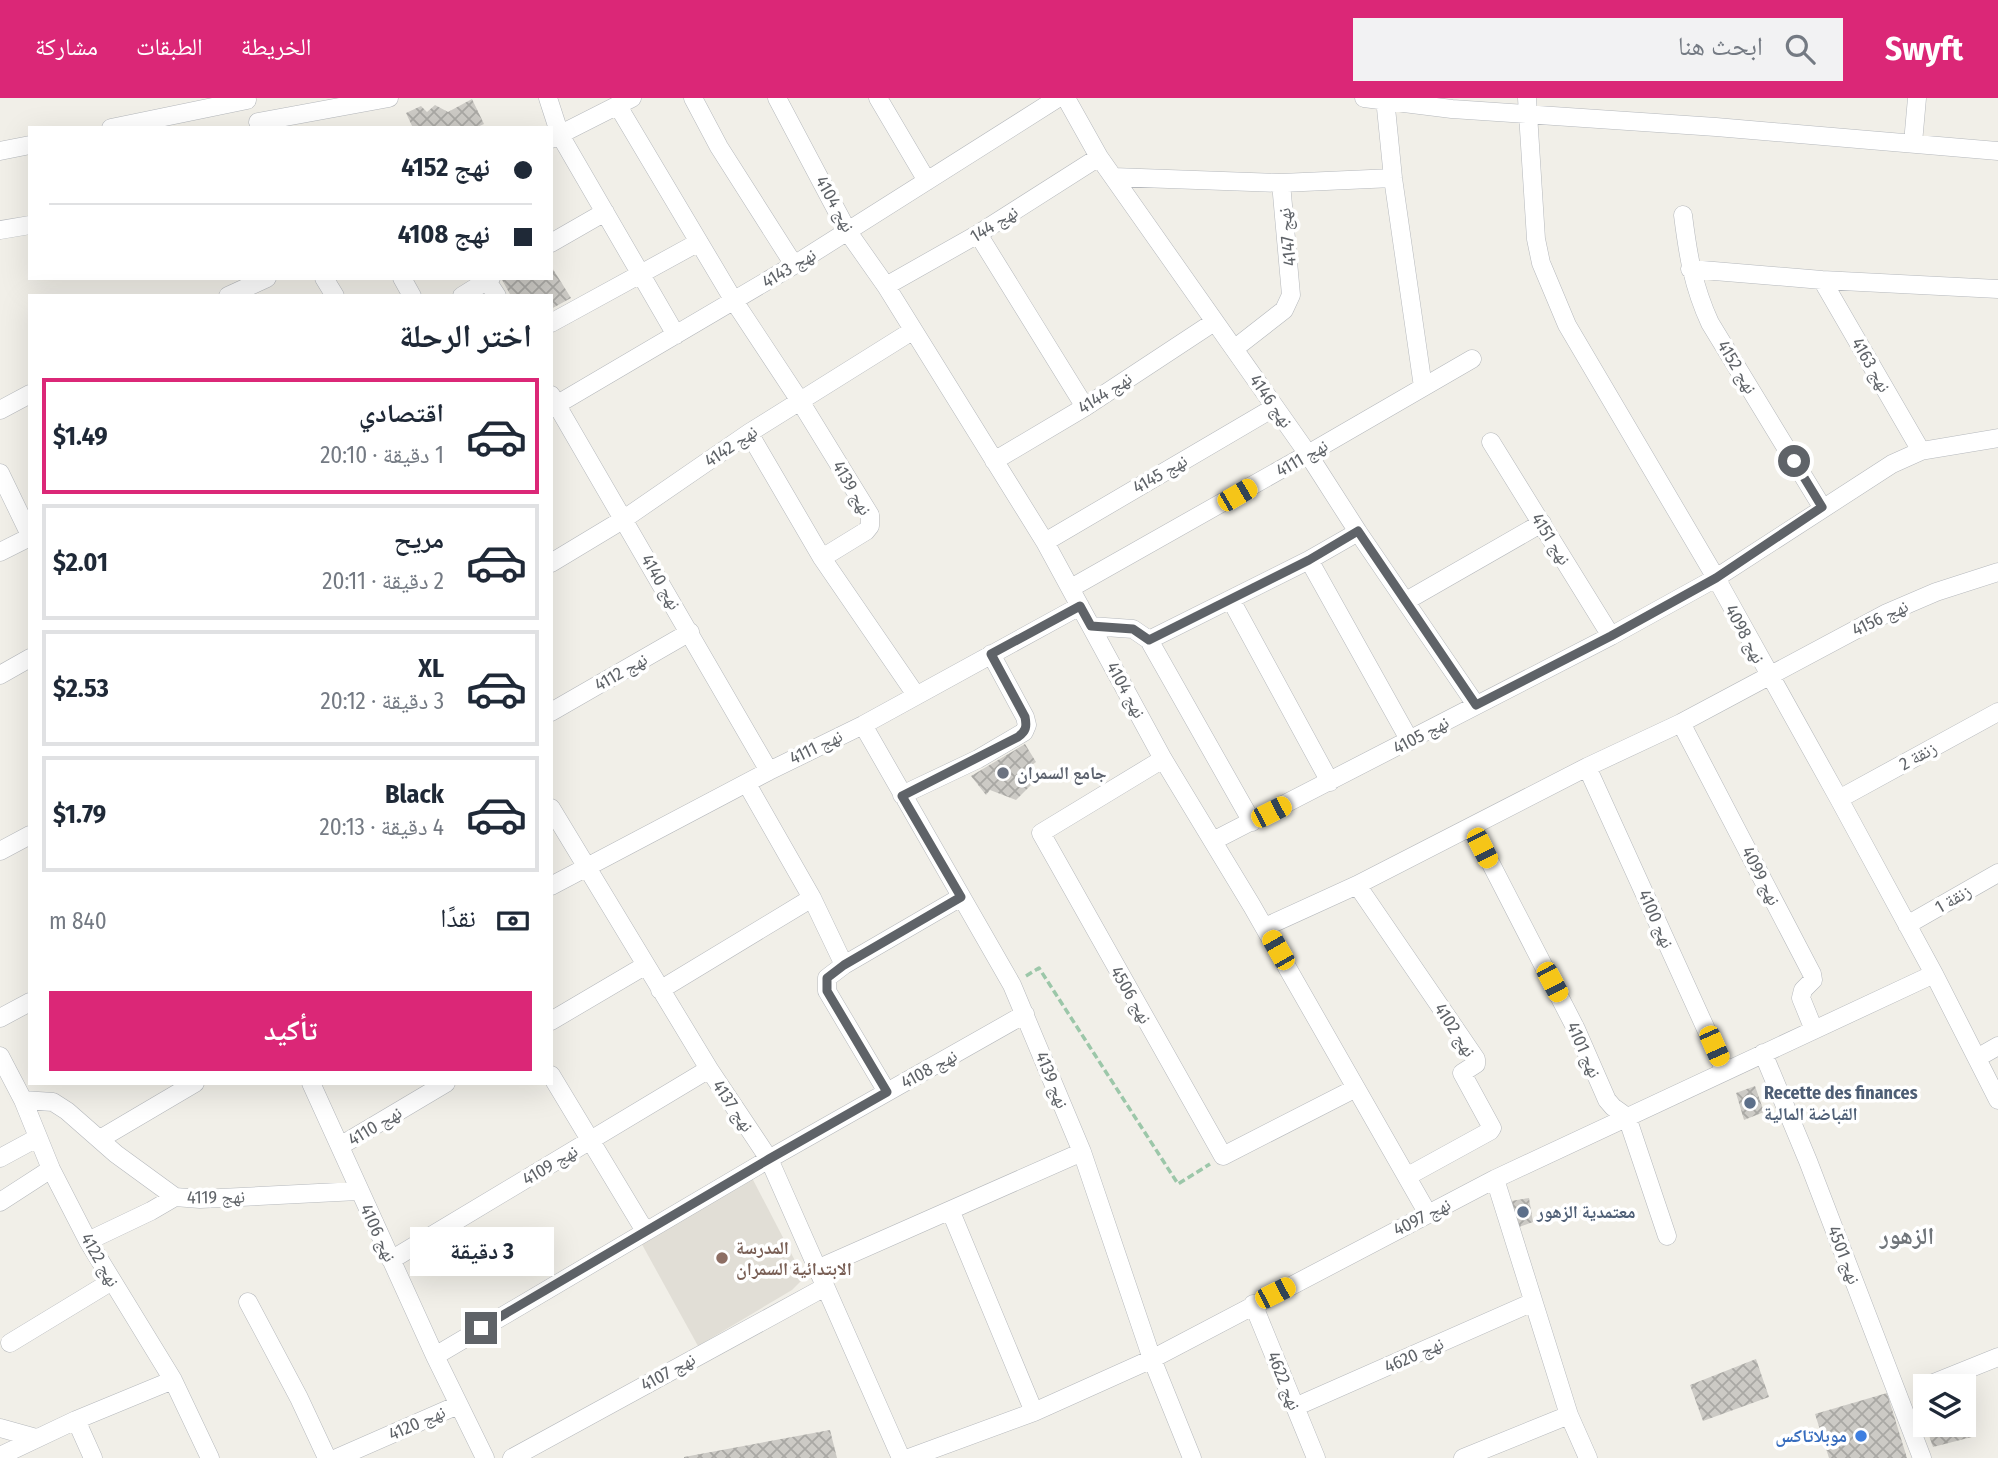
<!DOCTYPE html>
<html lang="ar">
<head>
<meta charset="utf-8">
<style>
	:root { --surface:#fff; --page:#f2f2f3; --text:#1f2937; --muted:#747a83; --line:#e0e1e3; --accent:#db2777 }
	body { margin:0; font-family:"Fira Sans Condensed","Noto Naskh Arabic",sans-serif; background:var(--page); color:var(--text); direction:rtl; height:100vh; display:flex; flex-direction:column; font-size:26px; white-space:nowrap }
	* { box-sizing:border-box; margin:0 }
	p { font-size:23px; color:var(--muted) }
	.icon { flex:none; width:38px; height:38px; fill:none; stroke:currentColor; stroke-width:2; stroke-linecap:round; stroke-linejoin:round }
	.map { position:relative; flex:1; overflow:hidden; direction:ltr }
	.panel { position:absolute; left:28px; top:196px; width:525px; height:791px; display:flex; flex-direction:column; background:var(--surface); border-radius:0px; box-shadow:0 7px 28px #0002; direction:rtl }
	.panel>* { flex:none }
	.banner { position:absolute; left:28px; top:28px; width:525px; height:154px; border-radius:0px; box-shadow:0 7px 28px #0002; direction:rtl; display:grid; align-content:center; height:154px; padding:0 21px; background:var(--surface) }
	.fabs { position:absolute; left:1913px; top:1276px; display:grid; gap:14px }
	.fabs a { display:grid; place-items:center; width:63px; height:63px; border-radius:0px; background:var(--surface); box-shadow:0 7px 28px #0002; font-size:35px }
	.end { position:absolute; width:32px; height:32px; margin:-16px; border:9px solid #5f6368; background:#fff; box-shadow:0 0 0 4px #fff }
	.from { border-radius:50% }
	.bubble { position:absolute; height:49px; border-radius:0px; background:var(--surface); box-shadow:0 7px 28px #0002; font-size:23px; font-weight:700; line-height:49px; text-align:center; direction:rtl }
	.car { position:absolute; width:21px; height:42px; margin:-21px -10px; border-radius:9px; box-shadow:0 0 5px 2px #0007; background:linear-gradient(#f5c518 24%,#345 0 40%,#f5c518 0 76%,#345 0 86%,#f5c518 0) }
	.banner b { display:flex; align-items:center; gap:24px; height:66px; font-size:26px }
	.banner b+b { border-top:2px solid var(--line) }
	.banner i { width:18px; height:18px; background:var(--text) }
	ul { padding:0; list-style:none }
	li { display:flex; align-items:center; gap:21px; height:116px; margin:0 14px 10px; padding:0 7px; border:4px solid var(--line); border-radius:0px }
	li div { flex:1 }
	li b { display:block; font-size:26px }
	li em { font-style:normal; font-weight:700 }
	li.active { border-color:var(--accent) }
	li>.icon { width:63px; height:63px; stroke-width:1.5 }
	h2 { padding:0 21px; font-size:32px; line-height:84px }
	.pay { display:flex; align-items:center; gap:18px; height:77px; padding:0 21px; font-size:26px }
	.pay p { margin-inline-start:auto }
	.cta { display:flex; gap:14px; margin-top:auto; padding:14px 21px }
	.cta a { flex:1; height:80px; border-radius:0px; background:var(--accent); color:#fff; font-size:28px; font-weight:700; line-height:80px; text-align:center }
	header { display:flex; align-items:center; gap:42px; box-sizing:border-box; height:98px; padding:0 35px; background:var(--accent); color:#fff }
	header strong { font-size:33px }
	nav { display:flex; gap:38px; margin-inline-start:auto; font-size:24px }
	.search { width:490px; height:63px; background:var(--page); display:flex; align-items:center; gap:18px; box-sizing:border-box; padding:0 24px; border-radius:0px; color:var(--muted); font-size:26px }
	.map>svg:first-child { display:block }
	.education { fill:#e1ded6 }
	.building { fill:url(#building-cross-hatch) }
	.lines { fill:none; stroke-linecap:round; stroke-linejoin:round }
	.minor-casing { stroke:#b5b8bc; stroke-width:19 }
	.path { stroke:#9cc7a9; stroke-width:3.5; stroke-dasharray:7 3.5; stroke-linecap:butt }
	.minor { stroke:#fff; stroke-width:18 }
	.route { stroke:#5f6368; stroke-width:9 }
	.worship-dot { fill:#6b7280; stroke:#fff; stroke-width:2.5 }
	.service-dot { fill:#5c6f8a; stroke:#fff; stroke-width:2.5 }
	.education-dot { fill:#8d6e63; stroke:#fff; stroke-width:2.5 }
	.shop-dot { fill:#3f7fe0; stroke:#fff; stroke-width:2.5 }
	.labels { text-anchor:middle; stroke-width:7; stroke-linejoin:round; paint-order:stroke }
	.street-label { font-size:18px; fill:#5f6368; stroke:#fff }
	.worship-label { font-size:18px; font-weight:bold; fill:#5b616d; stroke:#fff; text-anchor:start }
	.service-label { font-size:18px; font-weight:bold; fill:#4e5e75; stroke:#fff; text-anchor:start }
	.education-label { font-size:18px; font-weight:bold; fill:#785e54; stroke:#fff; text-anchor:start }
	.shop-label { font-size:18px; font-weight:bold; fill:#366cbe; stroke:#fff; text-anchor:end }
	.district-label { font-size:24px; font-weight:bold; fill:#70757a; stroke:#fff }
</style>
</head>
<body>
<header>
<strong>Swyft</strong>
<div class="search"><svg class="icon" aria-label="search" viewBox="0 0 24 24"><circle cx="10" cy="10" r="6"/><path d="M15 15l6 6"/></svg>ابحث هنا</div>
<nav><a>الخريطة</a><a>الطبقات</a><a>مشاركة</a></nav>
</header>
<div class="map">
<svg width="1998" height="1360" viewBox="0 0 1998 1360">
	<defs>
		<pattern id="building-cross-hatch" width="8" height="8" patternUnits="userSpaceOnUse" patternTransform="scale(1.75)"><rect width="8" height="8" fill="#cccac5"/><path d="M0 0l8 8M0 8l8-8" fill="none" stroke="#a9a8a4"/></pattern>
	</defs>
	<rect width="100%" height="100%" fill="#f1efe8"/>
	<path class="education" d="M750 1076 804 1180 792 1192 698 1248 639 1141Z"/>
	<path class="building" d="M472 1 484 26 475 30H413L406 15 421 8 427 14 435 7 448 14Z
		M551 168 571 200 551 211V198H511L501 180H551Z
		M1025 646 1036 664 1025 672 1033 677 1032 680 1033 685 1016 702 990 692 986 697 971 678Z
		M1755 988 1764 1014 1744 1022 1736 995Z
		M1529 1100 1533 1124 1519 1129 1511 1103Z
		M1756 1261 1769 1299 1703 1323 1690 1287Z
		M1887 1295 1907 1360H1829L1815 1316Z
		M1925 1295V1326L1915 1299Z
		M1964 1306 1972 1339 1933 1349 1925 1326H1964Z
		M830 1332 837 1360H684V1359Z"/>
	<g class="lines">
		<g class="minor-casing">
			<path id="minor" d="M548 0 560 37 676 237
				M693 0 719 49 794 167
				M777 0 848 134 886 188 1045 444 1163 661 1252 808 1428 1116
				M878 0 927 83
				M1066 0 1099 59 1308 356 1358 434 1476 607
				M1364 0 1452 11 1716 29 1998 53
				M1385 0 1393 80 1423 289
				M1527 0 1536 141 1541 165 1567 227 1716 480 1839 701 1934 876 1998 1002
				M618 8 734 203 800 303 870 417V428L866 433 822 460
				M258 24 389 0
				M111 30 247 2
				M551 41 632 0
				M1913 45 1917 0
				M0 53 30 47
				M1113 79 1281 85 1291 197 1284 212 1234 251
				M1281 85 1393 80
				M1683 117C1688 157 1693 188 1710 225L1822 409
				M0 132 30 127
				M978 136 1085 309
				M551 145 605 114
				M1690 171 1822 182 1998 191
				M324 180 335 198
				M402 180 412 198
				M485 180 497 198
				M1822 182 1921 353
				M886 188 978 136 1099 59
				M228 198 267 180
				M462 198 491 180
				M551 225 699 144
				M551 297 769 673
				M551 310 794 167 1058 0
				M0 312 30 296
				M749 335 822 460 916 597
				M1491 344 1611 538
				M994 363 1085 309 1214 224
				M0 375 30 437
				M1045 444 1275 309
				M0 454 30 439
				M1309 462 1410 643
				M551 465 624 421 749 335 912 233
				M1071 490 1308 356 1472 261
				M1231 502 1330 684
				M1406 503 1542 425
				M1091 528 1133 531 1149 542 1252 724
				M1149 542 1309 462 1358 434
				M0 577 30 560
				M551 614 690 534
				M1681 625 1812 876 1813 882 1803 892 1801 900 1814 932
				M863 627 1012 887 1082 1054 1152 1261 1192 1360
				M1163 661 1041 735 1223 1058 1356 990
				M1587 669 1725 973
				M747 686 812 800 844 867 827 880V893L887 994
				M902 697 978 661 1024 634 1027 627 1025 619 991 556
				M1839 701 1998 614
				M551 710 709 971 769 1061 901 1360
				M1472 729 1576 931 1607 1002 1613 1009 1627 1019 1667 1138
				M1213 743 1611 538 1716 480 1892 366 1921 353 1998 340
				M0 753 30 737
				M1357 787 1476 961V966L1462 975 1492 1030 1490 1033 1408 1078
				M551 788 769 673 863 627 1080 508
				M1907 827 1998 775
				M1265 829 1357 787 1587 669 1681 625 1887 515 1936 494 1998 474
				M844 867 961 799
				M660 892 812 800
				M0 920 30 904
				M551 923 646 867
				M1763 955 1808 1063 1922 1360
				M0 958 23 1002 51 1071 88 1143 173 1282 210 1360
				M1977 960 1998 948
				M551 977 645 1133
				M311 985 435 1258 485 1360
				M23 1002 53 1004 67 1013 116 1056 175 1099 200 1101 358 1093
				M100 1041 195 985
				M340 1048 446 985
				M0 1060 37 1040
				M1495 1081 1569 1317 1588 1360
				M0 1104 51 1071
				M951 1114 1034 1314
				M88 1143 151 1113 175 1099
				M391 1162 709 971
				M817 1171 1082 1054
				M248 1204 299 1300 327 1360
				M1253 1206 1316 1360
				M10 1245 112 1183
				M435 1258 769 1061 1025 916
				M1926 1288 1998 1259
				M1295 1309 1533 1204
				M76 1322 93 1360
				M0 1330 36 1340
				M0 1358 76 1322 173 1282
				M337 1360 458 1307
				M512 1360 825 1189
				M909 1360 1034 1314 1152 1261 1495 1081 1934 876
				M1463 1360 1569 1317"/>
		</g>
		<path class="path" d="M1026 878 1039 870 1178 1086 1210 1066"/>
		<use href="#minor" class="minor"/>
	</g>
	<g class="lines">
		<path class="route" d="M481 1230 769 1061 887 994 827 893V880L844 867 961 799 902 698 1018 639C1026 633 1027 629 1025 619L991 556 1080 508 1091 528 1133 531 1149 542 1309 462 1358 433 1476 607 1611 538 1716 480 1822 409 1794 363"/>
	</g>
	<circle class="worship-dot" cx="1003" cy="675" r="7"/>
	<g class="service-dot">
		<circle cx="1750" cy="1005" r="7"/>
		<circle cx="1523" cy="1114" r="7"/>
	</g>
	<circle class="education-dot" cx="722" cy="1160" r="7"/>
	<circle class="shop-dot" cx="1861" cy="1338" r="7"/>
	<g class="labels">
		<g class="street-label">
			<text transform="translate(835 106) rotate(61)" y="6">نهج 4104</text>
			<text transform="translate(994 126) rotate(-32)" y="6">نهج 144</text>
			<text transform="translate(1287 139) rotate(-96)" y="6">نهج 4147</text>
			<text transform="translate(789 170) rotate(-31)" y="6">نهج 4143</text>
			<text transform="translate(1871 267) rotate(60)" y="6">نهج 4163</text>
			<text transform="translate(1737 269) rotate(59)" y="6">نهج 4152</text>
			<text transform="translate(1105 295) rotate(-33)" y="6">نهج 4144</text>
			<text transform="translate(1271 303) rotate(55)" y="6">نهج 4146</text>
			<text transform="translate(731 348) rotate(-34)" y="6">نهج 4142</text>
			<text transform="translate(1302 360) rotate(-30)" y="6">نهج 4111</text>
			<text transform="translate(1160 376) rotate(-30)" y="6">نهج 4145</text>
			<text transform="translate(852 390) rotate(60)" y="6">نهج 4139</text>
			<text transform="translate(1551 441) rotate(58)" y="6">نهج 4151</text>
			<text transform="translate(661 484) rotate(60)" y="6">نهج 4140</text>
			<text transform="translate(1880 520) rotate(-26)" y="6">نهج 4156</text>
			<text transform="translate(1745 536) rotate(62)" y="6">نهج 4098</text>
			<text transform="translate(621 574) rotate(-30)" y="6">نهج 4112</text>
			<text transform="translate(1126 592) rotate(61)" y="6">نهج 4104</text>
			<text transform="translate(1421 637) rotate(-28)" y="6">نهج 4105</text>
			<text transform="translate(816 649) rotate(-26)" y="6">نهج 4111</text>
			<text transform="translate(1918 658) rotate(-29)" y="6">زنقة 2</text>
			<text transform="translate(1761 778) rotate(63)" y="6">نهج 4099</text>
			<text transform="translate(1953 801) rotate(-30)" y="6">زنقة 1</text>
			<text transform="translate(1656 821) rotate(66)" y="6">نهج 4100</text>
			<text transform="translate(1131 897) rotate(60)" y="6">نهج 4506</text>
			<text transform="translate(1455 932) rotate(57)" y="6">نهج 4102</text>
			<text transform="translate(1584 952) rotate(66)" y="6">نهج 4101</text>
			<text transform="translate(929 971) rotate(-29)" y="6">نهج 4108</text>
			<text transform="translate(1052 982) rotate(68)" y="6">نهج 4139</text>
			<text transform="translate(733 1008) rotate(56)" y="6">نهج 4137</text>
			<text transform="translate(375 1028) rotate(-31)" y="6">نهج 4110</text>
			<text transform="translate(550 1067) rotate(-31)" y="6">نهج 4109</text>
			<text transform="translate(216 1099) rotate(-1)" y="6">نهج 4119</text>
			<text transform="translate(1422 1119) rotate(-27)" y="6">نهج 4097</text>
			<text transform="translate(378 1135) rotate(65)" y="6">نهج 4106</text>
			<text transform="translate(1844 1157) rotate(69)" y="6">نهج 4501</text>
			<text transform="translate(100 1162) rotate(60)" y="6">نهج 4122</text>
			<text transform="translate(1414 1257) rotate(-24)" y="6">نهج 4620</text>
			<text transform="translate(668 1274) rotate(-29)" y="6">نهج 4107</text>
			<text transform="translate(1284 1283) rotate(68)" y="6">نهج 4622</text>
			<text transform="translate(417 1325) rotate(-24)" y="6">نهج 4120</text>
		</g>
		<g class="worship-label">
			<text x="1017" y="681">جامع السمران</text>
		</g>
		<g class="service-label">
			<text x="1764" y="1001">Recette des finances<tspan x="1764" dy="21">القباضة المالية</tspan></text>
			<text x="1537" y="1120">معتمدية الزهور</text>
		</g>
		<g class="education-label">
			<text x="736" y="1156">المدرسة<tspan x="736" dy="21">الابتدائية السمران</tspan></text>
		</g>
		<g class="shop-label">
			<text x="1847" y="1344">موبلاتاكس</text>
		</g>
		<g class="district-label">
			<text x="1907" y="1146">الزهور</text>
		</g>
	</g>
</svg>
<div class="fabs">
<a><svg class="icon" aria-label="layers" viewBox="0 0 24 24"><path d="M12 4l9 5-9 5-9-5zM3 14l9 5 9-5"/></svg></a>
</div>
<i class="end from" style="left:1794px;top:363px"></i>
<i class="end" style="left:481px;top:1230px"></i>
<div class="bubble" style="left:410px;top:1129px;width:144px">3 دقيقة</div>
<i class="car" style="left:1237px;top:397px;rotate:60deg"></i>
<i class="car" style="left:1271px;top:714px;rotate:63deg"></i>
<i class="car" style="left:1482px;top:750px;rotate:153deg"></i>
<i class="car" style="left:1278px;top:852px;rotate:330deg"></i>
<i class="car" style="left:1552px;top:884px;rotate:152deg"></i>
<i class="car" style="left:1714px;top:948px;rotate:156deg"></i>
<i class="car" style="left:1275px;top:1195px;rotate:63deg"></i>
<div class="banner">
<b><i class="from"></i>نهج 4152</b>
<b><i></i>نهج 4108</b>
</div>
<section class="panel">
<h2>اختر الرحلة</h2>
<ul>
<li class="active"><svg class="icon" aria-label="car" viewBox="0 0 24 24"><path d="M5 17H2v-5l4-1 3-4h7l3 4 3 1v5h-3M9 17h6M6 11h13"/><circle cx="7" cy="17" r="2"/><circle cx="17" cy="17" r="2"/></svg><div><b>اقتصادي</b><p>1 دقيقة · 20:10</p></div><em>$1.49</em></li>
<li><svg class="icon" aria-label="car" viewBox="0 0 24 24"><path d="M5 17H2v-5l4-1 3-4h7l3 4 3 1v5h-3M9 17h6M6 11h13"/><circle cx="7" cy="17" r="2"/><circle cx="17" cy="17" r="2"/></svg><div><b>مريح</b><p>2 دقيقة · 20:11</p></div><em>$2.01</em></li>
<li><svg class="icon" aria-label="car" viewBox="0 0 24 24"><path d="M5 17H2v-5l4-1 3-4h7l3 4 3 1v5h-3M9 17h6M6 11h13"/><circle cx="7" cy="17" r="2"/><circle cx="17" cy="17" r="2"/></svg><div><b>XL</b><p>3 دقيقة · 20:12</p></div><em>$2.53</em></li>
<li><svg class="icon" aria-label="car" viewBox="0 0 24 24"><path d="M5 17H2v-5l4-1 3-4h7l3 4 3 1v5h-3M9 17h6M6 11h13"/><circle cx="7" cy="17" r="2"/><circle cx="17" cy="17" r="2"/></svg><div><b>Black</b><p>4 دقيقة · 20:13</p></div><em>$1.79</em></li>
</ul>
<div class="pay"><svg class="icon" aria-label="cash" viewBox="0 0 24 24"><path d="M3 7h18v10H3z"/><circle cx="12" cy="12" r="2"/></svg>نقدًا<p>840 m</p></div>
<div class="cta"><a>تأكيد</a></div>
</section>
</div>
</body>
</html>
